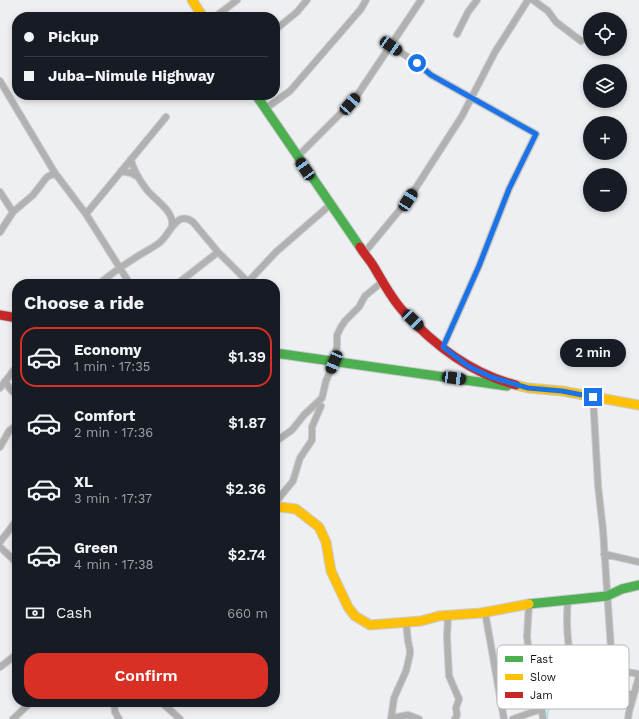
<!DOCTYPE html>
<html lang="en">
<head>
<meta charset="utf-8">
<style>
	:root { --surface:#171b24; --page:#242831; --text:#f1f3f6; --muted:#9ea1a6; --line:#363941; --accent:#d93025 }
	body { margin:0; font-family:"Work Sans",sans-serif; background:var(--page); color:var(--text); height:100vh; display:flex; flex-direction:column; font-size:15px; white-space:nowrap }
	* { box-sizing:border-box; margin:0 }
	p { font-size:13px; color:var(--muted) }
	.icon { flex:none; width:22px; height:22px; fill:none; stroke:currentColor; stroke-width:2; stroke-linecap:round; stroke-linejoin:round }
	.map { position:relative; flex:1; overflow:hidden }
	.details { position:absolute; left:12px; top:279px; width:268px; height:428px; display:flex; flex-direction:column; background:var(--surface); border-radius:16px; box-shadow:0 2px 6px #0003 }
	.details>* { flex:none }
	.hud { position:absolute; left:12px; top:12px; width:268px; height:88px; border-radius:16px; box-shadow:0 2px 6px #0003; display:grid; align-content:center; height:88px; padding:0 12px; background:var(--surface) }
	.buttons { position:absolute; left:583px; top:12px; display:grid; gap:8px }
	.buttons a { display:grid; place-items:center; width:44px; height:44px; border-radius:50%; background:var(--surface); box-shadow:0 2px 6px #0003; font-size:20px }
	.end { position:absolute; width:18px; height:18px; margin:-9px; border:5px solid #1a73e8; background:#fff; box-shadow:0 0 0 2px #fff }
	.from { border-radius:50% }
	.bubble { position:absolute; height:28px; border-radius:14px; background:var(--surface); box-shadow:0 2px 6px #0003; font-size:13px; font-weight:600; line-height:28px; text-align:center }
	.car { position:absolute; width:12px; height:24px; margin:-12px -6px; border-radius:5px; box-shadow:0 0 3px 1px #0007; background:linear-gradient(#222 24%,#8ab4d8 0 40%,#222 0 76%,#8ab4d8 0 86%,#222 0) }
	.hud b { display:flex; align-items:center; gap:14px; height:38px; font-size:15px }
	.hud b+b { border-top:1px solid var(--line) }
	.hud i { width:10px; height:10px; background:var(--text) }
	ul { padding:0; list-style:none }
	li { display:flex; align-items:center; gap:12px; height:60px; margin:0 8px 6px; padding:0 4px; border:2px solid transparent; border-radius:16px }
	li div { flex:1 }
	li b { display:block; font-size:15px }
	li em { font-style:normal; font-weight:600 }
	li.selected { border-color:var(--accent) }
	li>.icon { width:36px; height:36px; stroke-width:1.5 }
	h2 { padding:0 12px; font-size:18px; line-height:48px }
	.pay { display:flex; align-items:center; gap:10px; height:44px; padding:0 12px; font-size:15px }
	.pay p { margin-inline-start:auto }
	.button { display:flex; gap:8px; margin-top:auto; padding:8px 12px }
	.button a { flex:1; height:46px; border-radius:16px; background:var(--accent); color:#fff; font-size:16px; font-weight:600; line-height:46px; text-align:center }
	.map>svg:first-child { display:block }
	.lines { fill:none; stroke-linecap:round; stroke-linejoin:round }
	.stream { stroke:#96e2f3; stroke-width:1.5 }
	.street-casing { stroke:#cacbcd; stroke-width:8 }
	.fast-casing { stroke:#cacbcd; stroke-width:11 }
	.slow-casing { stroke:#cacbcd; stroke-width:11 }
	.jam-casing { stroke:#cacbcd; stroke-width:11 }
	.street { stroke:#b1b1b1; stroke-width:6 }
	.fast { stroke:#4caf50; stroke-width:9 }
	.slow { stroke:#ffc107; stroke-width:9 }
	.jam { stroke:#c62828; stroke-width:9 }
	.route { stroke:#1a73e8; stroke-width:5 }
	.key { fill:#fff; stroke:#b7b7b7; stroke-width:1 }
	.key-label { font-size:11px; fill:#0e0f10 }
</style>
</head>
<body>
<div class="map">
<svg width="639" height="719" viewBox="0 0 639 719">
	<rect width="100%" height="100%" fill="#edeff2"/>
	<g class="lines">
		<path class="stream" d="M613 659 620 655
			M583 674 586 670 609 660
			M547 719 548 711 550 706 580 676"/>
		<g class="street-casing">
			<path id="street" d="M533 0 548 11 556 22 581 41
				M215 17 237 0
				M275 30 297 12 307 0
				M457 34 468 12 477 0
				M391 46 417 63 431 75 536 134 509 189 479 266 443 347
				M0 81 55 173 86 214 130 284
				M265 109 290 91 361 9 366 0
				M297 157 343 111 356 97 421 0
				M131 159C133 170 140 181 147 190 155 200 174 211 172 225
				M121 171 131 173 138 177
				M0 192 13 212
				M86 214 166 117
				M0 232 13 212 33 195 47 177 55 173
				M364 253 408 200 462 116 495 52 528 0
				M99 284C113 272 128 262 143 253 148 250 154 247 159 243 167 237 171 225 179 220 184 217 189 219 193 222L218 252 248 282
				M177 284 218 252
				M246 284 276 252 330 205
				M5 381 10 389 17 396
				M0 388 17 366
				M593 396 598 485 603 530 613 679 614 685 618 692 624 694H634
				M275 442 292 430 304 415 322 398 326 381 334 362 337 346V335L341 327 345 321 359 307 365 296 382 282
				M0 447 9 431 17 425
				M275 503 293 481 300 458 312 440V427L321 406
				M0 542 17 520
				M0 547 17 563
				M604 554 639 562
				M568 600C566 618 567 648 573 665 576 672 585 678 591 680 598 682 606 680 613 679
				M529 604 527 636 528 645 539 680 543 719
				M485 612 504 719
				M448 616 447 637 449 676 459 699 456 708 457 715 455 719
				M0 667 17 654
				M612 667 621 671 639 674
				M537 671 575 668
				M114 702 115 712 119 719
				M161 702 180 719
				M391 718 408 715 419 719
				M13 719 31 702
				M391 719 394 698 406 671 410 654V650L408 641 406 622
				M513 719 541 709
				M628 719 629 712 639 676"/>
		</g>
		<g class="fast-casing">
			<path id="fast" d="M256 95 360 247
				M275 353 507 386
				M529 604 607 596 622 589 639 585"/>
		</g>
		<g class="slow-casing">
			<path id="slow" d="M192 0 203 17
				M516 385 528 388 562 391 639 405
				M275 504 280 507 296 509 319 527 326 542 331 571 348 607 355 616 370 625 421 621 439 616 481 613 529 604"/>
		</g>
		<g class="jam-casing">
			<path id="jam" d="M360 247C364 254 370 260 374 267 383 282 391 298 403 311 433 344 472 374 516 385
				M0 315 17 318"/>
		</g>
		<use href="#street" class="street"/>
		<use href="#fast" class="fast"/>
		<use href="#slow" class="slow"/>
		<use href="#jam" class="jam"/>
	</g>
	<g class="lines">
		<path class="route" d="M417 63 431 75 536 134 509 189 479 266 443 347 468 366 491 377 528 388 562 391 593 397"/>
	</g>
	<rect x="497" y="645" width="132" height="64" rx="6" class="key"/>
	<rect x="505" y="656" width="18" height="6" fill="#4caf50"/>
	<rect x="505" y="674" width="18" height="6" fill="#ffc107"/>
	<rect x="505" y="692" width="18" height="6" fill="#c62828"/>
	<g class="key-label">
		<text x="530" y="663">Fast</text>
		<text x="530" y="681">Slow</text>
		<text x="530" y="699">Jam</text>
	</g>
</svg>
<div class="buttons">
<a><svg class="icon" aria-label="locate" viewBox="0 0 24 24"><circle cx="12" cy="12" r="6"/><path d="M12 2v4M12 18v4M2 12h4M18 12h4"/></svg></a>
<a><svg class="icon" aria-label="layers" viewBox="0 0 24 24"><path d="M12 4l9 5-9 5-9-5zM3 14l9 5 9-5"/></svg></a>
<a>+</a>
<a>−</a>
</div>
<i class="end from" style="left:417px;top:63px"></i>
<i class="end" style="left:593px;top:397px"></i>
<div class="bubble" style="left:560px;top:339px;width:66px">2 min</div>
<i class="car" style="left:391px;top:46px;rotate:124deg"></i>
<i class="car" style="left:350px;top:104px;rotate:41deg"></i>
<i class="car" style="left:305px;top:169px;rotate:326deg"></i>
<i class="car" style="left:408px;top:200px;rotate:33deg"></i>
<i class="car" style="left:413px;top:320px;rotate:134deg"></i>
<i class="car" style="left:334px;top:362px;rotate:203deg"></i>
<i class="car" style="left:454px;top:378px;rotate:98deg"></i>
<div class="hud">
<b><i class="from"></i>Pickup</b>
<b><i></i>Juba–Nimule Highway</b>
</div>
<section class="details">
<h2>Choose a ride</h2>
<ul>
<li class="selected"><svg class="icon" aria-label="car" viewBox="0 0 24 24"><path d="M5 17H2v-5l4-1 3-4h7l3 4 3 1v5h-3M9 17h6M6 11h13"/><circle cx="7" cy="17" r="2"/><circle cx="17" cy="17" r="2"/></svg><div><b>Economy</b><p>1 min · 17:35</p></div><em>$1.39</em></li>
<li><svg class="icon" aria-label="car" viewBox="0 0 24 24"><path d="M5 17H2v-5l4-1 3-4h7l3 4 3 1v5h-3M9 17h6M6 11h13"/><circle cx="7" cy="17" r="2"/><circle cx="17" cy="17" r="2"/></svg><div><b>Comfort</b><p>2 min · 17:36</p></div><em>$1.87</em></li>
<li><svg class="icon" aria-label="car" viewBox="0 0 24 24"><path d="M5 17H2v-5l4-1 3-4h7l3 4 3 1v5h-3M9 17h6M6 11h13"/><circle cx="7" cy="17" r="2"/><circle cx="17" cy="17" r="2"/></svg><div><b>XL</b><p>3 min · 17:37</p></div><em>$2.36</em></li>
<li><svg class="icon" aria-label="car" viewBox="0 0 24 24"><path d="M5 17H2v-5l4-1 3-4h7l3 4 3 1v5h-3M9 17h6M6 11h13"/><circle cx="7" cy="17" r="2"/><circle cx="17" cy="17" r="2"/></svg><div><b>Green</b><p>4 min · 17:38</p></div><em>$2.74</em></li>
</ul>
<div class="pay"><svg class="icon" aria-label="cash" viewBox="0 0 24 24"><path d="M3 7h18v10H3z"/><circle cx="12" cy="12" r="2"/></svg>Cash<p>660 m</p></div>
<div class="button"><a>Confirm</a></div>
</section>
</div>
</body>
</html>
